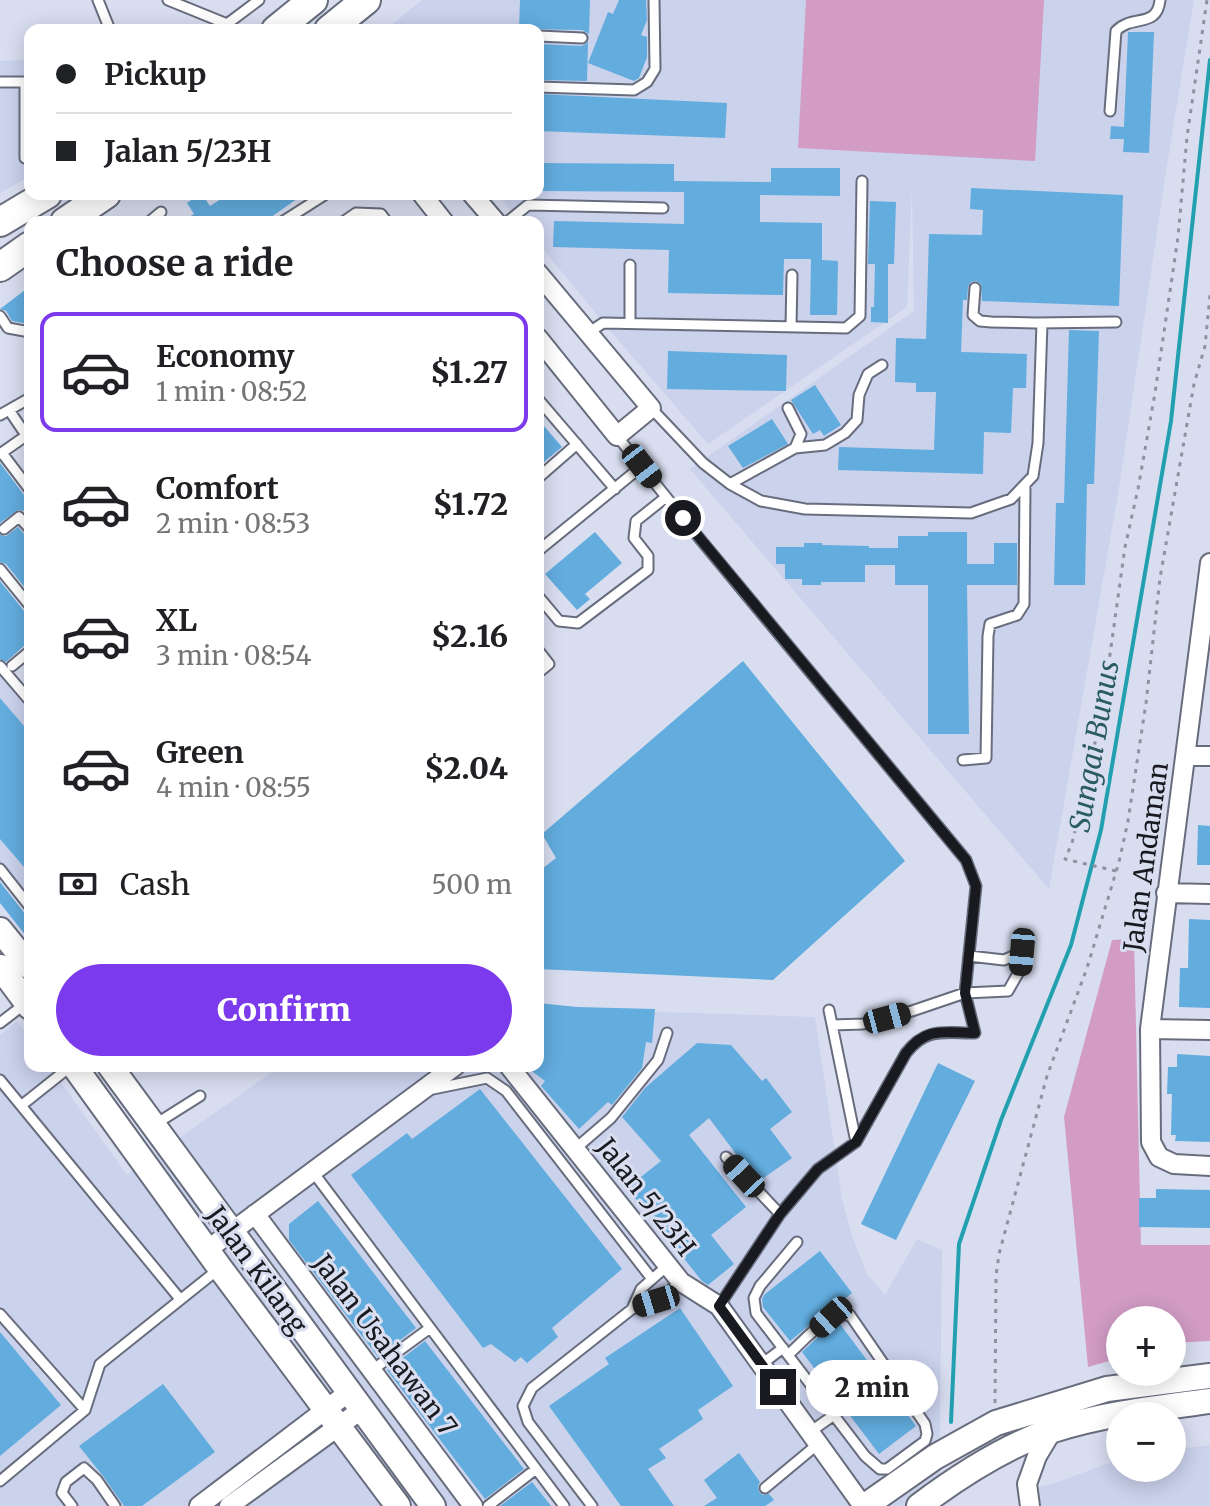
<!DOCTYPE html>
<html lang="en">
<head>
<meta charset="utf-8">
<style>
	:root { --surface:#fff; --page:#f6f6f6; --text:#202124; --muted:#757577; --line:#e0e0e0; --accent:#7c3aed }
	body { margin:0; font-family:Merriweather,serif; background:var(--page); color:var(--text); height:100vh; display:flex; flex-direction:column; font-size:30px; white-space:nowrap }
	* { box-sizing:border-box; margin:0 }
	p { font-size:26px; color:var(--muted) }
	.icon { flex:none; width:44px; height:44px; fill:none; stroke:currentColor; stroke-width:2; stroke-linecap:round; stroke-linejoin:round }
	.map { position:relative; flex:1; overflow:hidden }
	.sheet { position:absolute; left:24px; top:216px; width:520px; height:856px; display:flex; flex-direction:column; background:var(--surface); border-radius:16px; box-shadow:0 4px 20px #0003 }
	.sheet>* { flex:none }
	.guide { position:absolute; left:24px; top:24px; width:520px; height:176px; border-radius:16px; box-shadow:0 4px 20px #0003; display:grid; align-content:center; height:176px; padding:0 32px; background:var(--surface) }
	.tools { position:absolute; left:1106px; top:1306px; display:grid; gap:16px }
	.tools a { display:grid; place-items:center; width:80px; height:80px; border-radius:50%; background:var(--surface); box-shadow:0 4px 20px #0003; font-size:40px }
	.end { position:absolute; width:36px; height:36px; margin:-18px; border:10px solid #181a20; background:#fff; box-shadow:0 0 0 4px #fff }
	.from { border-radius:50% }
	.bubble { position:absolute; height:56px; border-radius:28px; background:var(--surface); box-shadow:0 4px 20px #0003; font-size:26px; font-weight:800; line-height:56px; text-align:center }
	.car { position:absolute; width:24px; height:48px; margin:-24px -12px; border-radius:10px; box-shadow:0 0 6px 2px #0007; background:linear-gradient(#222 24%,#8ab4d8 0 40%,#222 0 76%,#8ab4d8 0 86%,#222 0) }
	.guide b { display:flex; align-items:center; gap:28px; height:76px; font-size:30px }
	.guide b+b { border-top:2px solid var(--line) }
	.guide i { width:20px; height:20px; background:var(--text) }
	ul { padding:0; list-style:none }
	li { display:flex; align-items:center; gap:24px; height:120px; margin:0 16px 12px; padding:0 16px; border:4px solid transparent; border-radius:16px }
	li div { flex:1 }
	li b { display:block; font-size:30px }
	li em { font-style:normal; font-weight:800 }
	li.current { border-color:var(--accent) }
	li>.icon { width:72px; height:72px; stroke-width:1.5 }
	h2 { padding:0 32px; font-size:36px; line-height:96px }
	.pay { display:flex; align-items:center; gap:20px; height:88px; padding:0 32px; font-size:30px }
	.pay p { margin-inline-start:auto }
	.primary-button { display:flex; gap:16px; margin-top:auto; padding:16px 32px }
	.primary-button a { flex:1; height:92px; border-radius:48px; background:var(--accent); color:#fff; font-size:32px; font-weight:800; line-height:92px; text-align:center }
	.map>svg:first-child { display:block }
	.built { fill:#cad2ec }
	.green { fill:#d29cc5 }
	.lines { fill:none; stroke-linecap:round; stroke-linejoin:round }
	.stream { stroke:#23a0b0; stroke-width:4 }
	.building { fill:#62acde }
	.lane-casing { stroke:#686d7d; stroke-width:13 }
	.street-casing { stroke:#686d7d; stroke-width:22 }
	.secondary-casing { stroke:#686d7d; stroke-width:28 }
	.primary-casing { stroke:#686d7d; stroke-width:32 }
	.path { stroke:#8d929f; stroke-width:3; stroke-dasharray:4 6; stroke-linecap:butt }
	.lane { stroke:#fff; stroke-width:9 }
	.street { stroke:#fff; stroke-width:18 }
	.secondary { stroke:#fff; stroke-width:24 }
	.primary { stroke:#fff; stroke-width:28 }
	.route { stroke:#181a20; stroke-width:10 }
	.labels { text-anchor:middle; stroke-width:6; stroke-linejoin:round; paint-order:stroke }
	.street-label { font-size:26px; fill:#181a20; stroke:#d8def0 }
	.water-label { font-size:28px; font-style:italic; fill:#2b5c63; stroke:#d8def0 }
</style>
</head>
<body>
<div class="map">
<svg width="1210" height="1506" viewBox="0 0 1210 1506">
	<rect width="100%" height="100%" fill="#d8def0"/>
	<path class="built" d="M422 0H1194L1166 171 1119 488 1049 889 690 469 914 311 912 188 907 307 708 444 613 334 538 243V222H520L497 194H538V30H385Z
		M30 60V176L0 193V61Z
		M0 663 30 697V917L0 880Z
		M538 1008 815 1017 842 1199 852 1236 867 1274 885 1295 917 1239 942 1250 939 1506H0V1035L17 1021 30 1039V1066H49L127 1175 281 1066H538Z
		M1210 1445V1506H1023L1021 1491 1055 1483 1120 1459V1468H1172V1450Z"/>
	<path class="green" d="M806 0H1044L1035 161 798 148Z
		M1134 939 1141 1245H1210V1341L1172 1343V1320H1120V1358L1088 1367 1064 1117 1112 940Z"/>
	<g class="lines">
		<path class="stream" d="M951 1422 959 1244 1001 1120 1071 945 1101 830 1171 421 1210 60"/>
	</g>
	<path class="building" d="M520 0H590L589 34 582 30 519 29Z
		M619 0H646L647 20 641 35 647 37V57L639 78 634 81 588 63 608 12 613 14Z
		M1128 32H1154L1149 153 1123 152 1124 139H1110L1111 126 1124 127Z
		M588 42 587 81 538 80V44L582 46Z
		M538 94 727 103 725 138 538 131Z
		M538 163 674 164V181L771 182V168H840V196L760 195V222L822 223V260L838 261 837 315H810L811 259H784L783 295 668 293 669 250 553 247 554 221 684 224V192L538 191Z
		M971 188 1123 195 1119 306 982 301 981 284 976 281 971 282 968 287 967 300H963L961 352 1027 354 1026 388H1013L1011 433 984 432 983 474 838 470 839 447 934 450 936 392H916V383L895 382 896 338 926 339 929 234 982 235 983 210 970 209Z
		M200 194H202L210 206 229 194H304L264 222H181L194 214 187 203Z
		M870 201 896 202 894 264H888V323L871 322V307H874L875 264H868Z
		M25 290 30 297V323L28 324 12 321 6 311 0 309Z
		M1069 330 1099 331 1094 484H1087L1085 585H1054L1056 503H1064Z
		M668 351 787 355 786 391 667 389Z
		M815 385 841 425 824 436 820 430 813 434 791 400Z
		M538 419 562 447 538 467Z
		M772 419 788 444 743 468 728 446Z
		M0 463 24 495 30 497V518L24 511 18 510 0 523Z
		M18 527 25 535 30 536V594L6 564 0 562V535L6 536Z
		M595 532 622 563 585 594 590 599 577 610 545 574Z
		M928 532H967V564H994V543H1017V585H967L969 734H928V585H895V565H865V582H821V585H802V579H785V564H776V547H804V543H822V545L869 546V548H898V536H928Z
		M0 581 24 611 30 613V644L25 645 6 662 0 659Z
		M743 661 905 861 773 980 538 969V872L556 858 542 834Z
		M0 698 30 733V874L0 839Z
		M1198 825 1210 826V865H1197Z
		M0 882 30 920V941L0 903Z
		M1189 919 1210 920V1008L1179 1007 1180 968H1188Z
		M538 1003 577 1007 655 1009 652 1043 646 1042 642 1068 612 1105 608 1102 579 1129 541 1086 545 1081 525 1066H538Z
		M697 1043 731 1045 762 1081 766 1078 792 1112 770 1129 792 1158 759 1181 745 1166 709 1118 689 1135 746 1207 711 1235 734 1264 708 1285 702 1281 627 1188 661 1161 622 1117 645 1088Z
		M1177 1054 1210 1056V1142L1175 1141 1176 1135H1171L1172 1094H1167L1168 1067H1177Z
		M938 1063 975 1081 896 1240 861 1224Z
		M480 1089 622 1269 552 1328 558 1337 527 1363 521 1357 515 1362 491 1344 483 1348 351 1175 407 1133 412 1139Z
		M1156 1189 1210 1190V1228L1139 1227V1198H1156Z
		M318 1201 416 1328 378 1357 289 1240V1224Z
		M820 1251 852 1293 830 1311 812 1323 790 1341 763 1307 762 1299 765 1294Z
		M680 1308 733 1386 698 1410 703 1419 659 1449 666 1458 648 1469 674 1506H621L549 1406 609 1364 605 1358Z
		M840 1324 916 1426 879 1454 802 1352 821 1334Z
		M0 1332 61 1405 0 1456Z
		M425 1341 524 1469 485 1499 387 1370Z
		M163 1384 215 1452 142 1506H124L103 1476 79 1446Z
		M739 1453 760 1482 758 1486 759 1492 763 1495 769 1494 774 1500 765 1506H704L717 1498 704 1480Z
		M532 1482 551 1506H500Z"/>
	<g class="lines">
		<g class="lane-casing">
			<path id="lane" d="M98 0 110 30
				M168 0 227 24 259 0
				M538 36 582 38
				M0 82H30
				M25 82V158L30 160
				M538 87 634 90 647 82 655 69 654 0
				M1110 111 1116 31C1132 14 1157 29 1160 0
				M149 222 161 212
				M282 222 326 194
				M343 222 356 213 381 214 387 222
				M507 222 528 205 663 208
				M975 288 973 315 980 321 991 322 1036 323 1116 322
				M0 316 8 328 30 332
				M630 323V265
				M791 327 792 275
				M588 333 603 323 846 328 860 316 862 181
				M538 399 615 489
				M651 408 703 463 730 484 761 501 805 509 971 513 1011 499 1033 476 1038 443 1042 323
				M9 410 30 441
				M0 415 30 398
				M617 436 700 539 966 860 976 886 965 993 912 1011 863 1024 832 1025
				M795 448 825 445 845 433 857 420 859 395 868 374 882 365
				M2 453 30 490
				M0 454 30 433
				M538 478 577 444
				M730 484 795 448 801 434 788 408
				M4 529 19 517 30 529
				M538 551 642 466
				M0 569 30 606
				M538 596 559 621 578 623 648 570V556L634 538 636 521 666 497
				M538 650 549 664 538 673
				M0 666 30 701
				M12 666 30 651
				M963 760 986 758 988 636 990 624 1017 615 1024 604 1025 486
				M0 869 30 907
				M829 1010 856 1142
				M0 1023 26 1003
				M0 1080 180 1299
				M433 1089 487 1078 506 1091 652 1279
				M22 1105 71 1066
				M154 1125 200 1096
				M575 1149 611 1118 658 1060 667 1033
				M726 1157 780 1214
				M313 1172 564 1506
				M667 1266 641 1289 632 1309 656 1301 681 1282
				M719 1306 780 1214 818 1169 856 1142 906 1053C926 1027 944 1033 975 1033L965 993 1008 991 1020 970 1022 952 1004 960 969 956
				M0 1314 85 1410
				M788 1355C806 1339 825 1313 850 1315L925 1424 927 1434 925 1441 887 1469H880L865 1456 756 1313 754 1298 760 1286 797 1242
				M762 1364 783 1348
				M371 1371 430 1328
				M810 1432 834 1415
				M0 1481 85 1410 100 1364 220 1268
				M765 1488 818 1444
				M72 1506 62 1493 66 1482 84 1468 97 1480 115 1506
				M488 1506 536 1469
				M592 1506 528 1422 523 1406 532 1388 632 1309"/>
		</g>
		<g class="street-casing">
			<path id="street" d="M422 194 444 222
				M472 194 496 222
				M538 273 651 408 617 436 538 338
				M1210 563 1150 1029 1151 1142 1159 1157 1174 1164 1210 1166
				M1186 756H1210
				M1166 893 1210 894
				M1150 1029 1210 1030
				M509 1066 681 1282 719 1306 863 1506
				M255 1214 473 1506
				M207 1250 455 1066
				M199 1506 349 1392
				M229 1506 361 1410
				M1030 1506 1027 1484 1037 1456 1052 1431"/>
		</g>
		<g class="secondary-casing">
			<path id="secondary" d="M0 930 30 967
				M0 967 30 1007
				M74 1066 220 1268 398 1506
				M110 1066 433 1506
				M865 1506 935 1457 996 1423 1107 1389 1210 1376
				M919 1506C959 1476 1005 1446 1053 1430 1103 1414 1157 1408 1210 1401"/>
		</g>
		<g class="primary-casing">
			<path id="primary" d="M276 30 313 0
				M329 30 366 0
				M0 222 47 194
				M65 222 106 194
				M0 267 30 246"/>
		</g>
		<path class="path" d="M1116 871 1065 859 1072 843 1089 775 1106 683 1125 547 1138 489 1155 393 1178 237 1187 137 1207 0
			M995 1403 996 1276 999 1254 1047 1076 1087 968 1119 862 1128 821 1146 703 1160 578 1194 384 1205 346 1210 295"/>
		<use href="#lane" class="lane"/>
		<use href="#street" class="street"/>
		<use href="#secondary" class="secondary"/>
		<use href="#primary" class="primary"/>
	</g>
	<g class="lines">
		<path class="route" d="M683 518 966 860 976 886 965 993 975 1033C943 1033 927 1026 906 1053L856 1142 818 1169 780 1214 719 1306 778 1387"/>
	</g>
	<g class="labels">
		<g class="street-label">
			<text transform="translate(1146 857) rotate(-82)" y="9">Jalan Andaman</text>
			<text transform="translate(646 1197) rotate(52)" y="9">Jalan 5/23H</text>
			<text transform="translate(257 1270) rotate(54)" y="9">Jalan Kilang</text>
			<text transform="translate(385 1345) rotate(53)" y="9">Jalan Usahawan 7</text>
		</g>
		<g class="water-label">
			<text transform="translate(1094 746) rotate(-80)" y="10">Sungai Bunus</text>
		</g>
	</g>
</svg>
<div class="tools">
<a>+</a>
<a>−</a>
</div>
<i class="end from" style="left:683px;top:518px"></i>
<i class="end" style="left:778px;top:1387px"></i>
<div class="bubble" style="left:806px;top:1360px;width:132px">2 min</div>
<i class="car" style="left:642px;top:466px;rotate:142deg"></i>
<i class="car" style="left:1022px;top:952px;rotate:185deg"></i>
<i class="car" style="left:887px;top:1018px;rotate:75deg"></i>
<i class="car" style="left:744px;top:1176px;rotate:317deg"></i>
<i class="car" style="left:656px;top:1301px;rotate:253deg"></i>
<i class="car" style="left:831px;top:1317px;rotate:228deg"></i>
<div class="guide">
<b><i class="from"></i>Pickup</b>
<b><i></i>Jalan 5/23H</b>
</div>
<section class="sheet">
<h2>Choose a ride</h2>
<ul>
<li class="current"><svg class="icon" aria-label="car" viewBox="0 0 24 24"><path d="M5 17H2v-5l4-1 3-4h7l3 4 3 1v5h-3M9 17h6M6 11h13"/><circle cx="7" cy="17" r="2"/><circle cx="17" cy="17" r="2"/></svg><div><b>Economy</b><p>1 min · 08:52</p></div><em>$1.27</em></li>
<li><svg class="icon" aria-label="car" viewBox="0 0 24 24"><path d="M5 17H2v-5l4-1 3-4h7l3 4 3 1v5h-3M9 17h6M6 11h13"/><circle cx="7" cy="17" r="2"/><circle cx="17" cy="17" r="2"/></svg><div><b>Comfort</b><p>2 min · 08:53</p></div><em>$1.72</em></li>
<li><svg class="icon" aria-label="car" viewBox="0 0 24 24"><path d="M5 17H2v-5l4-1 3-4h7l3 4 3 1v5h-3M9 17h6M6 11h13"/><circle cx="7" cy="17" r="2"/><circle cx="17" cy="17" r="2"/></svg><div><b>XL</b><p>3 min · 08:54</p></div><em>$2.16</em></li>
<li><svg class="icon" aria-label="car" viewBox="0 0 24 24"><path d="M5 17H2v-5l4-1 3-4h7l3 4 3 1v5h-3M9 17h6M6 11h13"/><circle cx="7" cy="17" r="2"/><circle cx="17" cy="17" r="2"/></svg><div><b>Green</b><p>4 min · 08:55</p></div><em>$2.04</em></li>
</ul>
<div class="pay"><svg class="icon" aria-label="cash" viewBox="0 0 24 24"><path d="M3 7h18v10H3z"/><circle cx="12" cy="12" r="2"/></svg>Cash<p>500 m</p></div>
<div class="primary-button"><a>Confirm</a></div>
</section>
</div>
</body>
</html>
